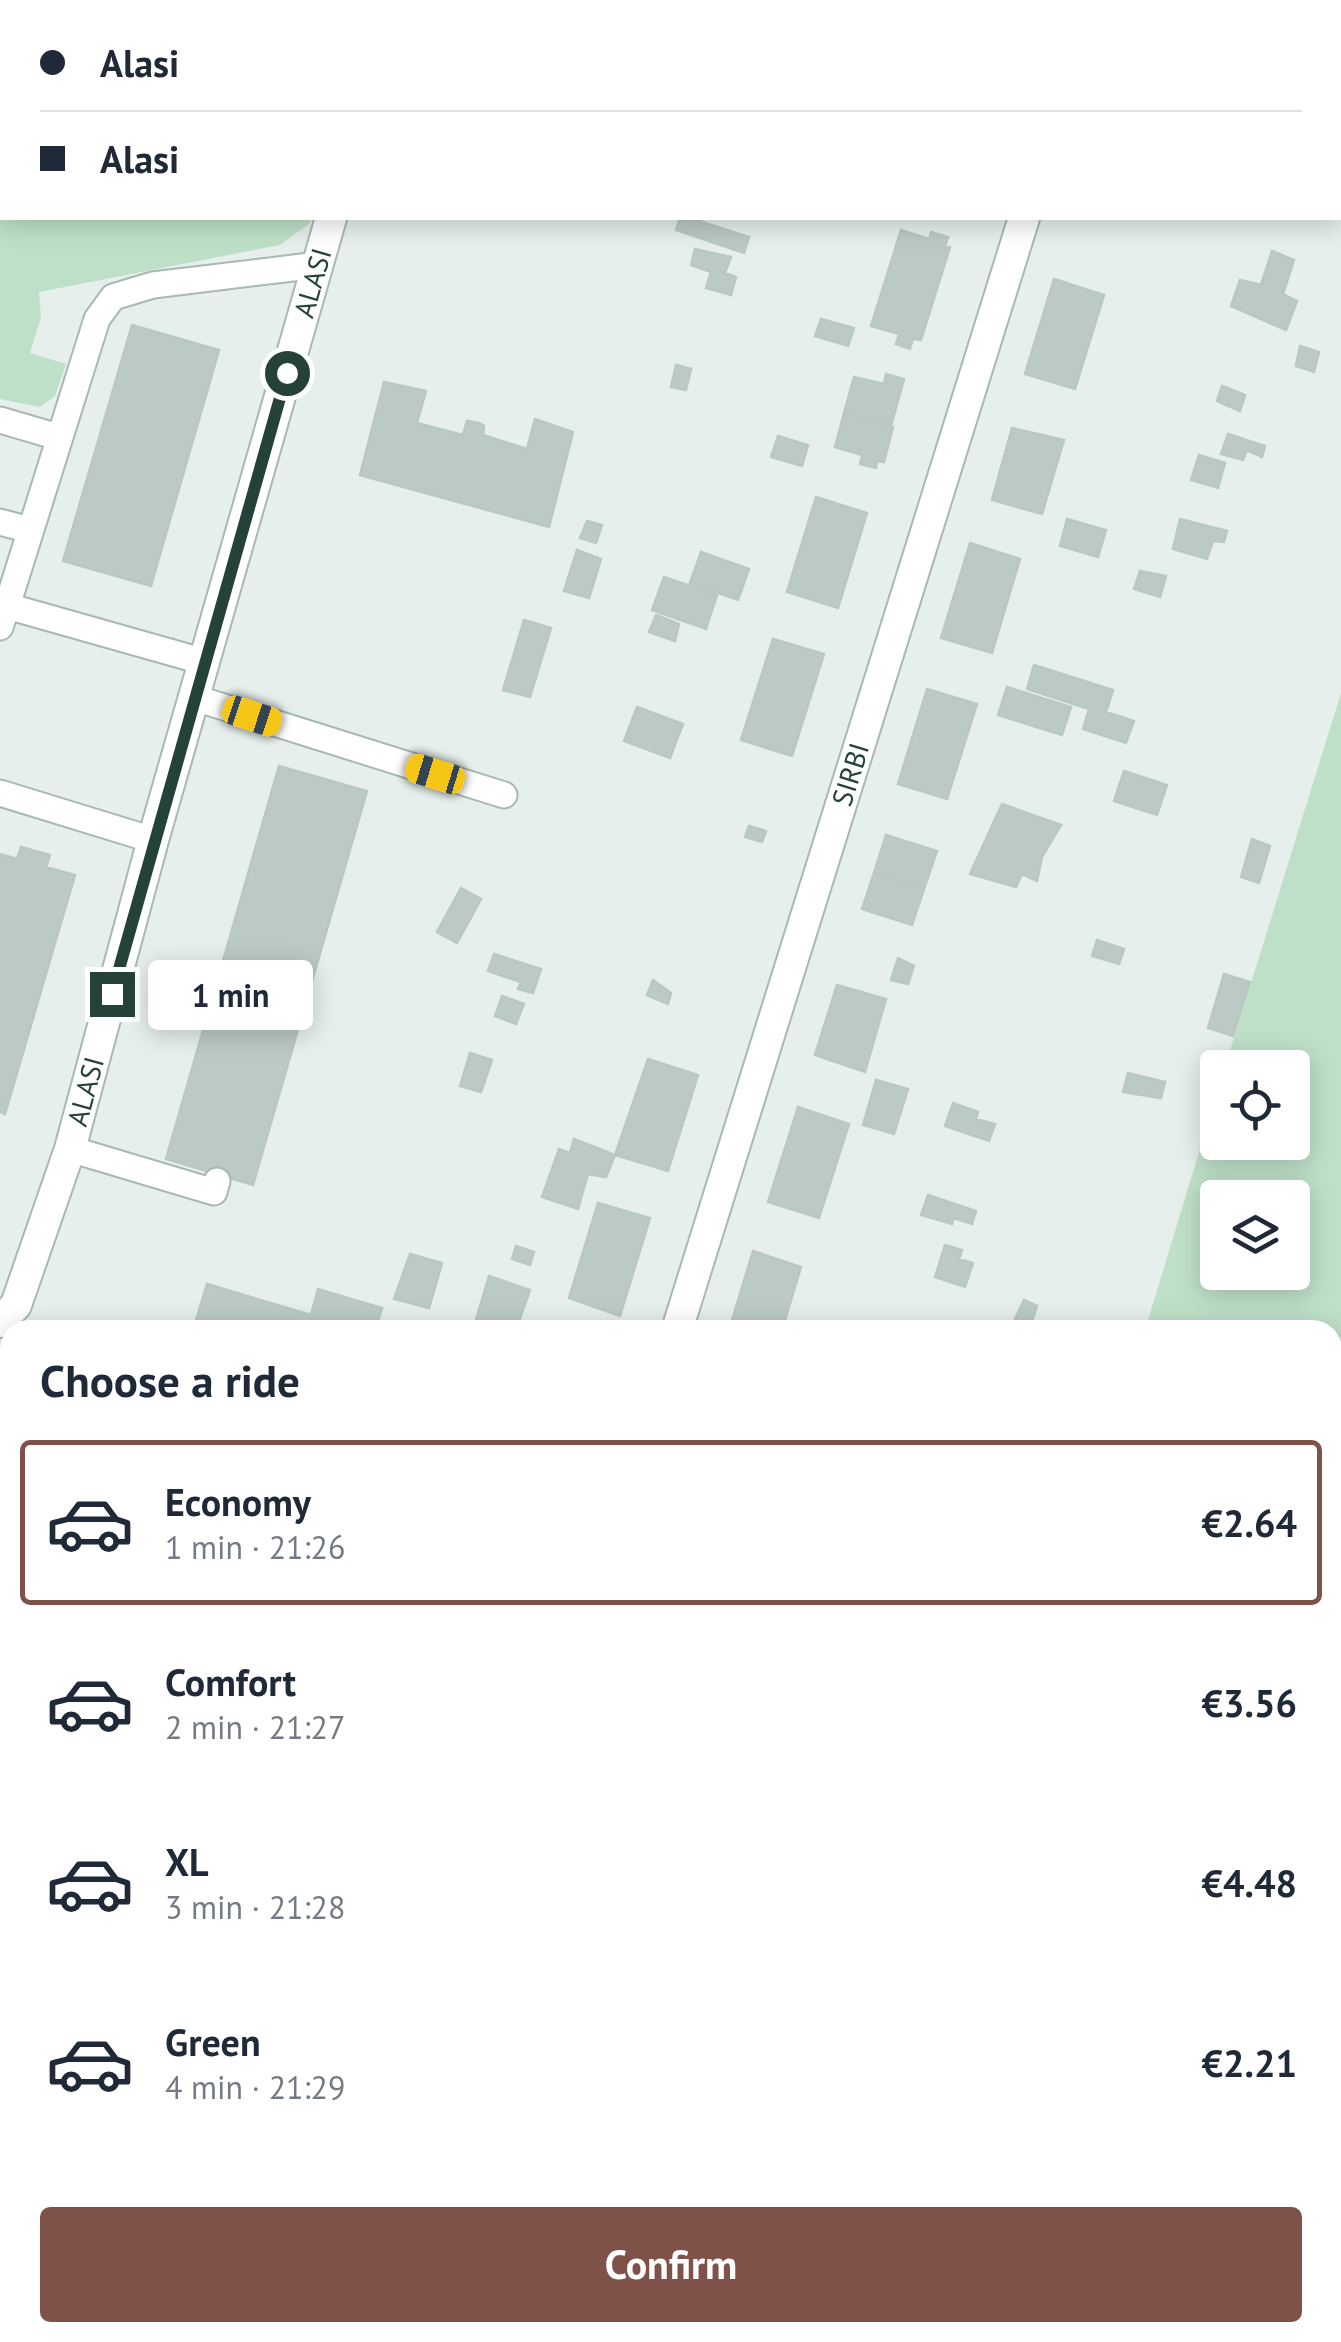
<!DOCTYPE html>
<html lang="en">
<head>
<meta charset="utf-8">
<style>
	:root { --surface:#fff; --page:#f2f2f3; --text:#1f2937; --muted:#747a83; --line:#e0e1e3; --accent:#7f5249 }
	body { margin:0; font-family:"PT Sans",sans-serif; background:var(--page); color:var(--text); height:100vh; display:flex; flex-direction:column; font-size:38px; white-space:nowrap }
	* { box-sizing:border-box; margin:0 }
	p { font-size:32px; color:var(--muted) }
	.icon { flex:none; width:55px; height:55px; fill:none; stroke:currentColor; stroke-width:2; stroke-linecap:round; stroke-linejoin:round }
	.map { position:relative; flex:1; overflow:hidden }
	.details { position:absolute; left:0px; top:1320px; width:1342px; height:1022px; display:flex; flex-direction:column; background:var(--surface); border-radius:30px 30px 0 0; box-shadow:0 5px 25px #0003 }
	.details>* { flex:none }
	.top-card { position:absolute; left:0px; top:0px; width:1342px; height:220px; box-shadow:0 5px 25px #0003; display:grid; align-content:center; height:220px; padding:0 40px; background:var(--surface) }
	.tools { position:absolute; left:1200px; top:1050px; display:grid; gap:20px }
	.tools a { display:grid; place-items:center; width:110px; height:110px; border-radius:10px; background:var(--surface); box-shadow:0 5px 25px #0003; font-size:50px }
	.end { position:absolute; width:45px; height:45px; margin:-22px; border:12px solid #24423a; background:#fff; box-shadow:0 0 0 5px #fff }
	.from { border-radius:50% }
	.bubble { position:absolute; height:70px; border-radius:10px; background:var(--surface); box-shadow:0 5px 25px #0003; font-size:32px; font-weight:700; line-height:70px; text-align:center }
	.car { position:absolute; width:30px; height:60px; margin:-30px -15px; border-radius:12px; box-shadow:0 0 8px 2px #0007; background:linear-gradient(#f5c518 24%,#345 0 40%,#f5c518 0 76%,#345 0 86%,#f5c518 0) }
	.top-card b { display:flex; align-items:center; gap:35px; height:95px; font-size:38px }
	.top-card b+b { border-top:2px solid var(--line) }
	.top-card i { width:25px; height:25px; background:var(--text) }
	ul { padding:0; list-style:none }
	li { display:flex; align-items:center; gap:30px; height:165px; margin:0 20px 15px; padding:0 20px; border:5px solid transparent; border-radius:10px }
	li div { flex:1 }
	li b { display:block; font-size:38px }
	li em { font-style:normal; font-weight:700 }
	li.on { border-color:var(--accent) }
	li>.icon { width:90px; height:90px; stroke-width:1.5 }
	h2 { padding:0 40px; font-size:45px; line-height:120px }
	.button { display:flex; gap:20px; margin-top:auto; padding:20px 40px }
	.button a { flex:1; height:115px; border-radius:10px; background:var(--accent); color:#fff; font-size:40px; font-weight:700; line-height:115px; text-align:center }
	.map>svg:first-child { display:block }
	.green { fill:#bfe0c8; fill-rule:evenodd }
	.building { fill:#bbcac4; stroke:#b8c9c2; stroke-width:2.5 }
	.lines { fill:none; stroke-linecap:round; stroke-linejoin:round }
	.service-casing { stroke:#a8b8b2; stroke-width:29 }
	.minor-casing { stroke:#a8b8b2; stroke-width:34 }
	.service { stroke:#fff; stroke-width:25 }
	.minor { stroke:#fff; stroke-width:30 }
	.route { stroke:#24423a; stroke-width:12 }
	.labels { text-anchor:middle; stroke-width:9; stroke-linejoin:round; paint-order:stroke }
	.street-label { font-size:28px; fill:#24423a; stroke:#f7fbf9 }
</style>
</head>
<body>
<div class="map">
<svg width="1341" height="2342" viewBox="0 0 1341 2342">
	<rect width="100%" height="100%" fill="#e6efeb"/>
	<path class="green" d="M0 0 328 2H2V218H311L309 224 280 245 39 292 41 317 30 353 66 364 55 396 40 407 0 399Z
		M679 0H960L678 2Z
		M1341 693V2146L1333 2151 1332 1330H1145L1217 1093 1218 1142H1292V1068L1225 1067ZM1218 1198H1292V1272H1218Z
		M334 2333H407L413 2342H321Z
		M887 2333H1063L1067 2342H876Z
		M1095 2333H1278L1258 2342H1099Z"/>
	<path class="building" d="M680 218H690L749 237 744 253 676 230Z
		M901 230 929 239 931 232 948 237 945 246 950 247 921 340 913 339 910 349 896 344 899 334 871 326Z
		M695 249 731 257 725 273 736 277 731 295 706 288 711 272 691 265Z
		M1272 251 1294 260 1283 294 1297 301 1286 330 1231 306 1240 280 1261 285Z
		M1054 279 1104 295 1075 389 1025 374Z
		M821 319 854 328 848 346 815 336Z
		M132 325 219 350 151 586 63 561Z
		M1300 346 1319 352 1314 372 1296 366Z
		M676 365 691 369 686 390 671 387Z
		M886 374 904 379 891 426 844 413 854 377 884 384Z
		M384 382 426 391 417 423 463 435 467 421 479 423 484 426 483 435 527 449 535 419 573 432 549 527 360 475Z
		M1222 386 1245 395 1240 411 1217 401Z
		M844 413 893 427 884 462 877 461 876 468 860 464 862 455 835 447Z
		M1012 428 1064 440 1042 514 992 500Z
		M1228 434 1265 446 1262 457 1247 450 1243 460 1221 454Z
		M778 436 808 445 802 466 771 457Z
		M1199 455 1225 463 1218 488 1191 480Z
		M816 497 867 513 838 608 787 592Z
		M1067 519 1106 530 1098 557 1060 546Z
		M1180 519 1227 531 1224 542 1213 541 1207 559 1173 549Z
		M587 521 602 525 596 543 580 538Z
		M970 543 1020 559 992 653 941 638Z
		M577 550 601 559 589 598 564 591Z
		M701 552 749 569 738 600 690 583Z
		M1140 571 1166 576 1160 597 1134 589Z
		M664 577 717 595 706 629 652 610Z
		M656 615 679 624 675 641 649 632Z
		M524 620 551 628 530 697 503 690Z
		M773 639 824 654 792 756 741 740Z
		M1034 665 1113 690 1106 712 1134 721 1126 743 1083 729 1089 709 1027 689Z
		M1007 687 1071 707 1062 735 998 715Z
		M927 689 977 704 947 799 898 784Z
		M637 707 683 724 670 758 624 741Z
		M279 766 367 791 253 1185 166 1159Z
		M1124 771 1167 785 1157 815 1114 801Z
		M1002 804 1061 825 1042 857 1037 881 1022 874 1016 887 970 874Z
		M749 826 766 831 762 842 745 837Z
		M886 835 937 851 924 889 874 873Z
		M1252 839 1270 846 1259 883 1241 877Z
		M21 847 50 855 46 867 75 875 5 1114 0 1112V854L17 859Z
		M874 873 924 889 912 925 862 909Z
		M461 888 481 899 457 943 437 932Z
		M1097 940 1124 949 1119 964 1092 956Z
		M494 954 541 969 533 993 518 989 521 982 488 971Z
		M898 958 914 966 908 984 891 980Z
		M1224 974 1250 982 1233 1036 1208 1028Z
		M653 980 671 993 668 1004 647 995Z
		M837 985 886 999 865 1072 815 1055Z
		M502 996 524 1004 516 1024 495 1016Z
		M470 1053 492 1060 481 1092 460 1086Z
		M648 1059 698 1075 668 1171 615 1155Z
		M1128 1073 1165 1082 1161 1098 1123 1092Z
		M876 1080 908 1089 894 1134 863 1125Z
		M953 1103 978 1112 976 1119 995 1124 989 1141 945 1126Z
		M798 1107 849 1124 819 1218 768 1202Z
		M574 1139 615 1155 606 1177 588 1174 578 1209 542 1197 559 1149 570 1153Z
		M928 1195 976 1211 972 1224 954 1218 952 1224 921 1215Z
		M598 1203 650 1218 620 1316 569 1298Z
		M945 1245 962 1250 959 1259 973 1263 965 1287 935 1277Z
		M516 1246 534 1252 530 1265 512 1259Z
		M753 1251 801 1267 782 1330H729Z
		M410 1254 442 1263 429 1308 394 1299Z
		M489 1276 530 1290 516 1330H495L475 1323Z
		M207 1284 311 1315 318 1289 382 1308 375 1330H193Z
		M1024 1300 1037 1306 1029 1330H1010Z
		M10 1819V1973L0 1961V1930L8 1924 0 1913V1827Z
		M1341 2196V2295L1332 2299V2200Z"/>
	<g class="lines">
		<g class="service-casing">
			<path id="service" d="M0 420 58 437
				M0 522 30 530
				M7 606 97 319 113 297 153 285 318 265
				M0 627 7 606 205 662
				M195 698 504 795
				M0 793 153 840
				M70 1149 214 1192 217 1181"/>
		</g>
		<g class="minor-casing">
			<g id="minor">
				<path d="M349 0 350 2"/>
				<path d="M1091 2 1092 0"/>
				<path id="s1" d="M0 1322 16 1305 70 1149 153 840 331 218"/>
				<path id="s2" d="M677 1330 1024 218"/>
				<path d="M0 1640 10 1655"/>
				<path d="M239 2342 253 2332"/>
			</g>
		</g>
		<use href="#service" class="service"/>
		<use href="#minor" class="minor"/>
	</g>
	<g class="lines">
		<path class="route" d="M112 994 287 373"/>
	</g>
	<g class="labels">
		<g class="street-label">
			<text dy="10" stroke="none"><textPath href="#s1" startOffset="1088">ALASI</textPath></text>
			<text dy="10" stroke="none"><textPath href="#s2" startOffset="582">SIRBI</textPath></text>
			<text dy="10" stroke="none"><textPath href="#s1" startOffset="248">ALASI</textPath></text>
		</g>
	</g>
</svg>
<div class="tools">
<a><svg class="icon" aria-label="locate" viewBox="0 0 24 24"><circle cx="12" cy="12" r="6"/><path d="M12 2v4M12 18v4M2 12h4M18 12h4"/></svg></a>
<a><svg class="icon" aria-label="layers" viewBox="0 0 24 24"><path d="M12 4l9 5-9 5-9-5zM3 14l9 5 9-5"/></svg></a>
</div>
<i class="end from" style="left:287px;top:373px"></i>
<i class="end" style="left:112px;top:994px"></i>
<div class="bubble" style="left:148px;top:960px;width:165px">1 min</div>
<i class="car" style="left:252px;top:716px;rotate:108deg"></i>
<i class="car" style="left:435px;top:774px;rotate:287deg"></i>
<div class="top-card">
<b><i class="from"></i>Alasi</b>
<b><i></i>Alasi</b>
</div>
<section class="details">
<h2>Choose a ride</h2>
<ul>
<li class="on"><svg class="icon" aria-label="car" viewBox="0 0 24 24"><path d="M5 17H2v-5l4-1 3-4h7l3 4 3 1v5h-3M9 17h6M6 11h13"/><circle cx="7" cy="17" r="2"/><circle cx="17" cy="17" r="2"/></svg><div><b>Economy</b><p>1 min · 21:26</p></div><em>€2.64</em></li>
<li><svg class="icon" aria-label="car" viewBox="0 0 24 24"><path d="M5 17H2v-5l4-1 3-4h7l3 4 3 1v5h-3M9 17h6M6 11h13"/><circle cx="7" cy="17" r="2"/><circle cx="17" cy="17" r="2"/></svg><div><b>Comfort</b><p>2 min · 21:27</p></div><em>€3.56</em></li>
<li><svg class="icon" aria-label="car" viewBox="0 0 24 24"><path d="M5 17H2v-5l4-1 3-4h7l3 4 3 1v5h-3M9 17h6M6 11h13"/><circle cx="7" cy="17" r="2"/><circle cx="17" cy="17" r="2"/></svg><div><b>XL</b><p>3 min · 21:28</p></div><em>€4.48</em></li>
<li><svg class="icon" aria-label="car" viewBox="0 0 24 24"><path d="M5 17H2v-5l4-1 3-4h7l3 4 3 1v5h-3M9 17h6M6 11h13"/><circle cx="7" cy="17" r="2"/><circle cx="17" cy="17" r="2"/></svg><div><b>Green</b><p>4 min · 21:29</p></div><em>€2.21</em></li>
</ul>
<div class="button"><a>Confirm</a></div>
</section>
</div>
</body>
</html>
